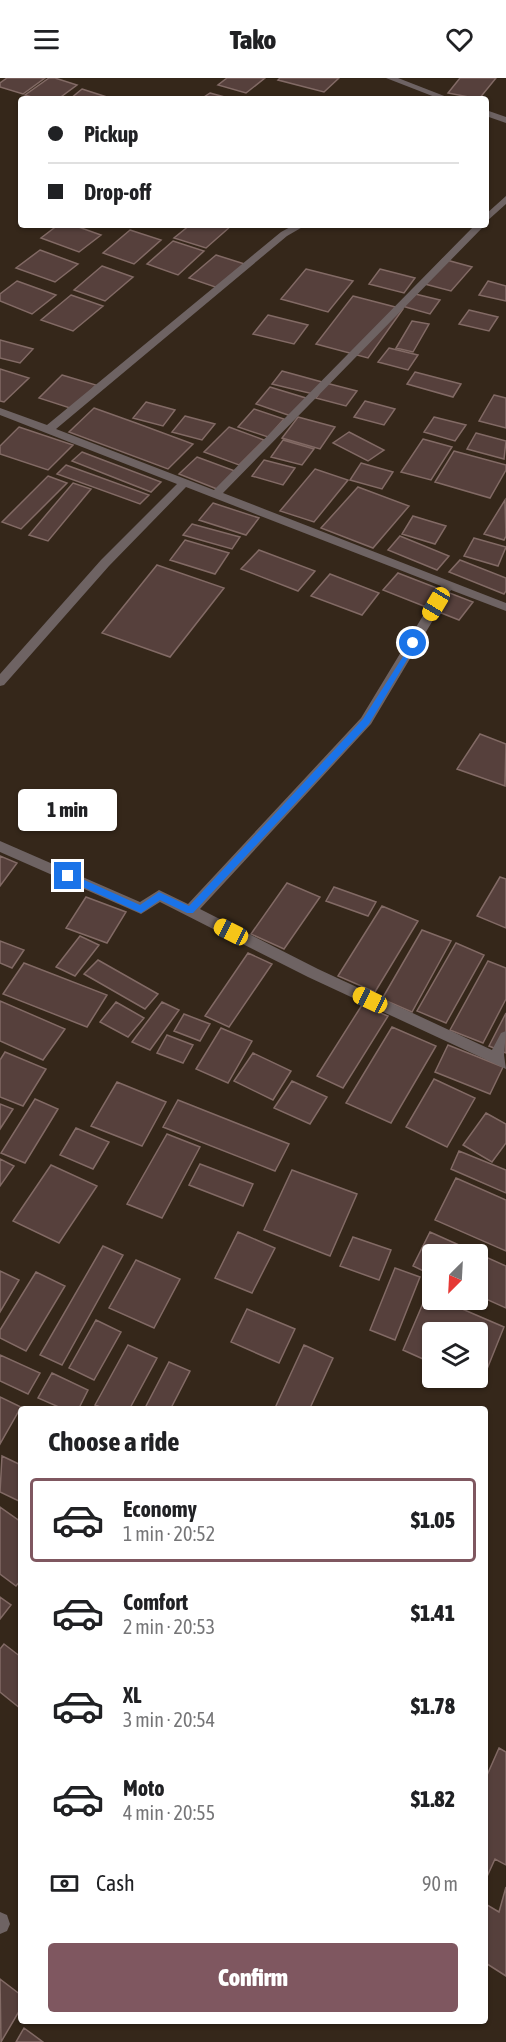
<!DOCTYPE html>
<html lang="en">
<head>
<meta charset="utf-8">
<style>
	:root { --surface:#fff; --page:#f6f6f6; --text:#202124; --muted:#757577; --line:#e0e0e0; --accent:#7f5760 }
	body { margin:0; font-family:"Asap Condensed",sans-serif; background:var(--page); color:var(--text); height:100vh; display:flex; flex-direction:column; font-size:22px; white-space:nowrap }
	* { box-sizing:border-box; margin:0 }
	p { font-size:20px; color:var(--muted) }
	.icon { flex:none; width:33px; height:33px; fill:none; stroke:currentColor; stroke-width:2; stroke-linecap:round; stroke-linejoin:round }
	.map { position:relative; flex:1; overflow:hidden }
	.sheet { position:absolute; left:18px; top:1328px; width:470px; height:618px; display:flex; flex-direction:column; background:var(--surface); border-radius:6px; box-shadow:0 2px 4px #0004 }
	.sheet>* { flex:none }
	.banner { position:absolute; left:18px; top:18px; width:471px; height:132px; border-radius:6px; box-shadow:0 2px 4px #0004; display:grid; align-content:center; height:132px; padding:0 30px; background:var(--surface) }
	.needle { width:39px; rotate:204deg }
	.controls { position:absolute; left:422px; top:1166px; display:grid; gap:12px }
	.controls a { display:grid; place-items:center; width:66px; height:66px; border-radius:6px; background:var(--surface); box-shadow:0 2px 4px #0004; font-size:30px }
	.end { position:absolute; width:27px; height:27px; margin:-14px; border:8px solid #1a73e8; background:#fff; box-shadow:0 0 0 3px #fff }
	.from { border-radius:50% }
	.bubble { position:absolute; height:42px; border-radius:6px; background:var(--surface); box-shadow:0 2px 4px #0004; font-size:20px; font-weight:800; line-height:42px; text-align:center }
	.car { position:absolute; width:18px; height:36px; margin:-18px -9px; border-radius:8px; box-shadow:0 0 4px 2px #0007; background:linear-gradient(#f5c518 24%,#345 0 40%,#f5c518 0 76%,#345 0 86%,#f5c518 0) }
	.banner b { display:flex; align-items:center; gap:21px; height:57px; font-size:22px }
	.banner b+b { border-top:2px solid var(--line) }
	.banner i { width:15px; height:15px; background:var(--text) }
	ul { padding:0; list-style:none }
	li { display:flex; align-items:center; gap:18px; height:84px; margin:0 12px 9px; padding:0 18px; border:3px solid transparent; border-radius:6px }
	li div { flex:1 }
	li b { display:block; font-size:22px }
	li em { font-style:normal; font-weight:800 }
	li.selected { border-color:var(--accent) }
	li>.icon { width:54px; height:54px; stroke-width:1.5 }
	h2 { padding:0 30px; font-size:27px; line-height:72px }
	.pay { display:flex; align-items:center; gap:15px; height:66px; padding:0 30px; font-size:22px }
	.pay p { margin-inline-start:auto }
	.action { display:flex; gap:12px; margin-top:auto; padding:12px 30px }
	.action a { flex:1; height:69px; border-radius:6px; background:var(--accent); color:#fff; font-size:24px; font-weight:800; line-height:69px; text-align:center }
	header { display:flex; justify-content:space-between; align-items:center; height:78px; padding:0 30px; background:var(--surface); font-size:27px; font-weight:800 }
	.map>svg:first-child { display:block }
	.building { fill:#56403c; stroke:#826a65; stroke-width:1.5 }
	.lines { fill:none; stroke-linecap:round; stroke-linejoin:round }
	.street { fill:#6e6363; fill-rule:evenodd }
	.route { fill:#1a73e8 }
</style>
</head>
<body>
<header><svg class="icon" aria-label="menu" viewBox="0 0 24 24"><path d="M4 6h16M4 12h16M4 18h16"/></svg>Tako<svg class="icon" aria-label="heart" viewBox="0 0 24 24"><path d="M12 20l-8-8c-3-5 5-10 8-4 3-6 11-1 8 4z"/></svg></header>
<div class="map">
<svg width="506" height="1964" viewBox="0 0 506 1964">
	<rect width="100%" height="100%" fill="#35271a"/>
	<path class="building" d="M7 0H45L23 16 0 9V5Z
		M49 0H55L77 7 58 21H38L25 17Z
		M227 0H265L246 15 218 7Z
		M280 0H339L324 14 278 2Z
		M460 0H496L479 21 448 15Z
		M82 11 110 20 70 21Z
		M210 15 232 21H201Z
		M58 147H73L101 157 79 174 41 160Z
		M190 147H229L231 148 206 170 174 160Z
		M130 152 161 162 134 186 103 175Z
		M173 163 204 173 178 197 147 186Z
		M40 172 78 186 55 204 16 190Z
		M216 177 248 187 221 211 189 200Z
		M443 181 472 189 451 213 421 205Z
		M102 188 133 199 105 223 74 212Z
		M306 191 353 203 328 234 281 221Z
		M380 191 415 200 404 215 369 206Z
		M17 203 56 217 32 236 0 223V216Z
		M488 203 506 208V223L479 217Z
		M411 215 440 222 430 236 402 228Z
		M71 217 103 228 73 253 41 242Z
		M353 218 403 231 368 280 316 266Z
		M469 232 498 239 489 253 459 246Z
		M268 237 308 247 294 266 253 256Z
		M412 243 429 246 413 274 396 270Z
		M0 262 33 271 20 285 0 280Z
		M389 270 418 277 408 292 378 284Z
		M0 291 29 300 4 324 0 323Z
		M282 293 322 304 313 316 272 306Z
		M415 294 461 306 453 319 407 306Z
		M62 297 96 307 73 331 39 320Z
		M326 305 357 313 346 328 316 320Z
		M270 309 309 321 294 339 256 326Z
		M494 317 506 320V350L479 343Z
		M365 323 395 331 384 347 354 339Z
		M146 324 175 332 163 348 133 340Z
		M94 330 136 345 193 366 168 391 69 354Z
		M254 331 284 341 268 359 238 349Z
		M185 338 215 346 202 362 172 354Z
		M298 339 335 349 320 371 282 360Z
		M434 339 466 347 455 363 424 354Z
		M19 349 73 367 48 392 0 376V368Z
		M229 349 264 362 239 387 204 374Z
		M349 354 384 372 368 383 333 365Z
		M476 355 506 363 504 381 467 371Z
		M423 361 452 369 431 402 401 394Z
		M283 362 314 371 302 387 271 379Z
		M454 373 506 387V392L490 420 435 404Z
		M82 374 161 404 151 414 72 383Z
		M197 379 235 393 217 411 179 396Z
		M264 382 295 390 283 407 252 398Z
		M361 385 393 394 382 411 350 402Z
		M66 387 149 417 140 426 57 396Z
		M315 391 348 402 314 444 280 433Z
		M48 398 67 405 21 451 2 444Z
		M73 405 91 411 48 463 29 457Z
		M358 409 409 428 373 470 321 450Z
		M505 422 506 458 504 462 484 456Z
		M213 425 259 440 246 457 199 442Z
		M413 438 446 448 435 466 402 456Z
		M192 446 240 459 232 471 183 457Z
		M400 458 449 478 437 492 388 472Z
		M474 460 506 469 498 488 464 478Z
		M185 462 229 475 215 496 170 482Z
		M259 472 315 493 298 513 241 491Z
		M460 482 506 500V513L504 516 449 494Z
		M157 487 224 510 170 579 102 555Z
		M398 495 473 524 459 542 383 512Z
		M330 496 379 515 362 537 311 518Z
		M480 656 506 666 505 708 457 691Z
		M0 778 17 785 0 808Z
		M500 799 506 801V850L477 838Z
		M287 805 320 819 284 871 251 856Z
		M334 809 376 824 368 838 326 823Z
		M86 819 126 834 107 865 66 850Z
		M382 828 418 843 375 914 338 898Z
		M422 852 451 863 412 934 382 921Z
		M80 858 99 867 75 898 56 889Z
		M0 863 24 872 12 890 0 885Z
		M456 865 484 877 446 945 417 933Z
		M248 875 272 886 229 949 205 938Z
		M98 882 158 916 145 931 84 896Z
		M488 883 506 890V921L483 965 450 952Z
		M24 885 107 917 87 949 3 916Z
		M0 923 65 951 43 982 0 963Z
		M116 924 144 940 128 959 100 944Z
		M162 924 179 932 150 972 132 964Z
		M362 927 388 938 343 1010 317 998Z
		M506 935V975L489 968Z
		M184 936 210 946 200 963 174 953Z
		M392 949 436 968 391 1045 346 1025Z
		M221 950 252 963 228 1005 196 991Z
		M167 957 193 967 183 985 157 975Z
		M448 967 503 989 490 1016 435 994Z
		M5 974 46 991 23 1028 0 1019V982Z
		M253 975 291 993 273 1022 234 1003Z
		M434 1001 475 1020 447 1069 406 1049Z
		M292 1003 327 1019 310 1046 274 1030Z
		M117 1004 166 1024 142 1068 91 1048Z
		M35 1021 58 1031 25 1085 1 1075Z
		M178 1022 289 1066 275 1093 163 1049Z
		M0 1026 13 1031 0 1051Z
		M486 1035 506 1046V1065L492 1084 463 1067Z
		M76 1050 109 1064 93 1091 60 1077Z
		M167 1056 200 1069 162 1140 127 1126Z
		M459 1073 506 1092V1115L451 1091Z
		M0 1081 14 1088 0 1108Z
		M200 1086 253 1106 243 1128 189 1107Z
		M51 1087 97 1108 59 1165 13 1143Z
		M292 1092 357 1116 330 1178 264 1152Z
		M456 1100 506 1122V1173L435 1142Z
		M238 1154 275 1170 252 1215 215 1200Z
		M430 1154 506 1188V1230L477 1217V1176H432V1197L413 1188Z
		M353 1159 391 1172 379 1202 340 1188Z
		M103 1168 123 1177 62 1287 40 1277Z
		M136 1182 180 1201 154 1250 109 1230Z
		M395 1190 420 1199 395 1262 370 1252Z
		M0 1193 19 1202 0 1234Z
		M36 1194 65 1208 26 1273 0 1260V1252Z
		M427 1216 432 1221H439L504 1249 481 1306 465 1299H477V1254H432V1285L403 1272Z
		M247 1231 295 1251 279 1285 231 1264Z
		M96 1242 121 1254 94 1302 69 1290Z
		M128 1267 157 1280 130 1330H103L95 1327Z
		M304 1267 333 1280 310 1330H275Z
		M0 1277 40 1295 28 1316 0 1303Z
		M169 1284 190 1293 171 1330H145Z
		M52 1295 88 1312 79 1330H61L38 1320Z
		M0 1319 21 1329 0 1366Z
		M2 1378 21 1387V1424L0 1414Z
		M0 1429 21 1444V1502L16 1508 0 1496Z
		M0 1519 11 1527 0 1541Z
		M4 1566 21 1579V1631L0 1614V1571Z
		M499 1670 506 1674V1787L495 1781 485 1803 484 1704Z
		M506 1809V1898L484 1884V1825L499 1834Z
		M0 1901 21 1917V1930L1 1964Z
		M24 1950 43 1964H16Z"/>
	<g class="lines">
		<path class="street" d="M386 0H398L452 21H440Z
			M486 32 506 39V45L486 38Z
			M506 118V126L486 144V136Z
			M294 147H306L287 158 56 351 214 412 475 147H485L223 415 506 525V533L451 512 371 646 200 831 318 891 492 972 501 955 506 953 504 977 506 991 308 899 160 824 141 836 0 774V763L140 824 159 812 188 826 361 640 441 508 186 409 109 488 4 607 0 608V596L101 482 177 406 0 337V330L47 347 281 154Z
			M0 1834 7 1837 10 1846 7 1853 0 1856Z"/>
	</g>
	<path class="route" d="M413 563 417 565 369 646 193 835H187L160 822 141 835 65 801V796H71L140 827 159 814 189 828 363 641Z"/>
</svg>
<div class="controls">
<a><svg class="needle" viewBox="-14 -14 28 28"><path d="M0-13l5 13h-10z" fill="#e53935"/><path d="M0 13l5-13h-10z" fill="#757577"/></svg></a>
<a><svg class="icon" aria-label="layers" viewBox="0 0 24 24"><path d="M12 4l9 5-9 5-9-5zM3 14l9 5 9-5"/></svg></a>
</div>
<i class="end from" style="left:413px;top:565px"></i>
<i class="end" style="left:68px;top:798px"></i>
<div class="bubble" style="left:18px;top:711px;width:99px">1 min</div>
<i class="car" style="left:436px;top:526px;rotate:211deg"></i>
<i class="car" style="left:231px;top:854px;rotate:297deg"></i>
<i class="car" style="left:370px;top:922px;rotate:295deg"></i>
<div class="banner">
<b><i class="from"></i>Pickup</b>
<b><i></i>Drop-off</b>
</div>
<section class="sheet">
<h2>Choose a ride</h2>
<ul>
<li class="selected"><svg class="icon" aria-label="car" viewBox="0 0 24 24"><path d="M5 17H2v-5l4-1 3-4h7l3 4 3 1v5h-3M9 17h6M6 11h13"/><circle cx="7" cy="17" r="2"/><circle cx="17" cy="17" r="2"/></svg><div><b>Economy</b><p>1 min · 20:52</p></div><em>$1.05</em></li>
<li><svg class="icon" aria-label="car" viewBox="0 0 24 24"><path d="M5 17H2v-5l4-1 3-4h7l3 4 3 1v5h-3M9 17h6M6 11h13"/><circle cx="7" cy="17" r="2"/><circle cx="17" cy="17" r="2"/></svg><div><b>Comfort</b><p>2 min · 20:53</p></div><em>$1.41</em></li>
<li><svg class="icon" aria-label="car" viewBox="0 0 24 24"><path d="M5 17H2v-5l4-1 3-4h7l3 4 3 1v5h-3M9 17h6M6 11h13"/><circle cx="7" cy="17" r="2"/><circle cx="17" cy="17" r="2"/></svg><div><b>XL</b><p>3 min · 20:54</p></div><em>$1.78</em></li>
<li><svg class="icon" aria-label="car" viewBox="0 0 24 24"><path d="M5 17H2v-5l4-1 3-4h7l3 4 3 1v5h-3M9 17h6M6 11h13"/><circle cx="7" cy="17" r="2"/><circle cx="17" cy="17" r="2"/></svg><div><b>Moto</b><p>4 min · 20:55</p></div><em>$1.82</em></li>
</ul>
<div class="pay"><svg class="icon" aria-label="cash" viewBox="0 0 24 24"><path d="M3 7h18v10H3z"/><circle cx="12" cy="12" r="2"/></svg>Cash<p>90 m</p></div>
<div class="action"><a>Confirm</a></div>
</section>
</div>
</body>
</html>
